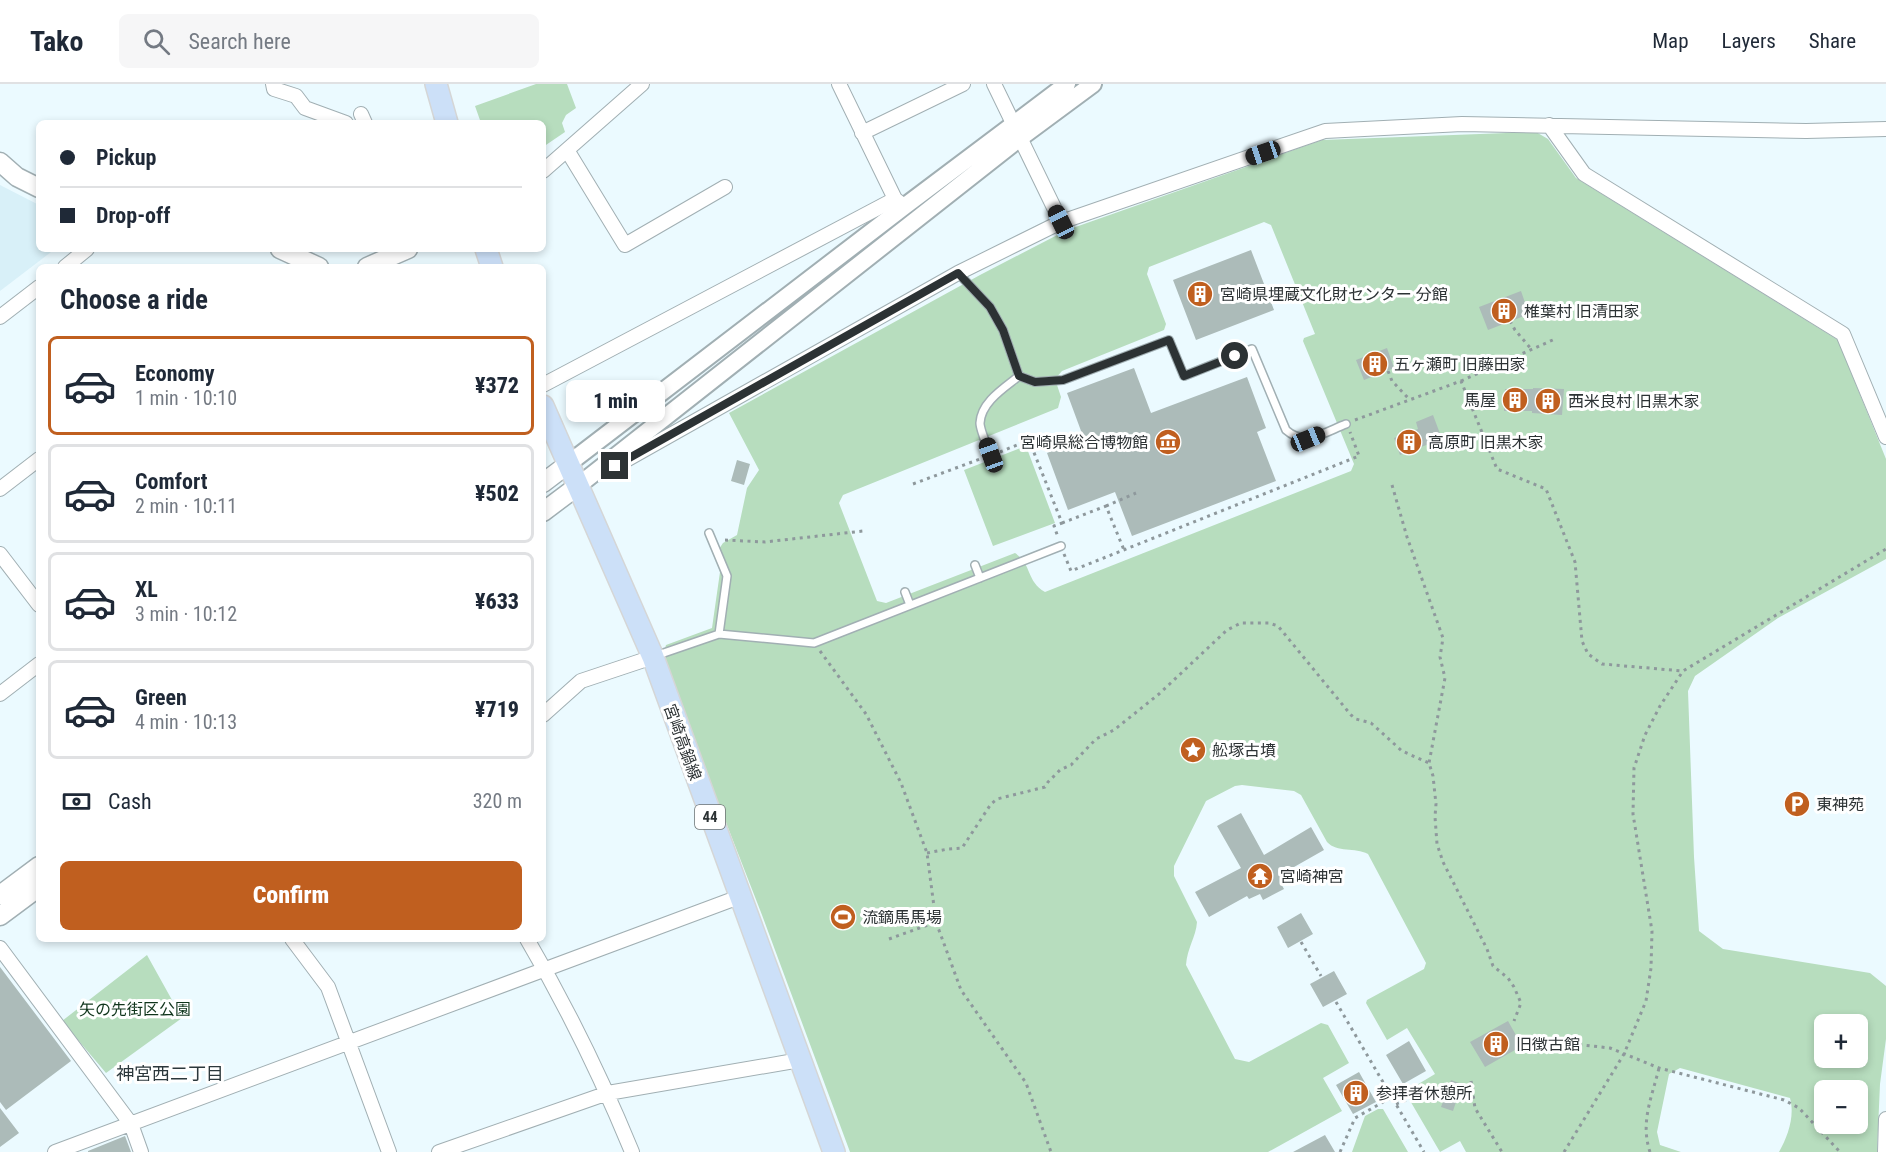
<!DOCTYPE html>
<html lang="en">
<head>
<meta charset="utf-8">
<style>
	:root { --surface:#fff; --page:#f6f6f7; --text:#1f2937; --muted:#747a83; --line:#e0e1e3; --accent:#c05f1f }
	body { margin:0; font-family:"Roboto Condensed","Noto Sans JP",sans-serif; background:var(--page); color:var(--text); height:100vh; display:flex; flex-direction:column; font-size:22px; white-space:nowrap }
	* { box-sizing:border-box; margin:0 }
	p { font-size:20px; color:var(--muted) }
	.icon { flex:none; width:33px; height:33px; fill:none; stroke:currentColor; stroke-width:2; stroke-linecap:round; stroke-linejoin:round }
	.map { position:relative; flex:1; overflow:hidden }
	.drawer { position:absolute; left:36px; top:180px; width:510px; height:678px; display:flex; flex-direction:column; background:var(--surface); border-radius:9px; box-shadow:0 3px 9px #0003 }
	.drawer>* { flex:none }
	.hud { position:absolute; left:36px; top:36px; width:510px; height:132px; border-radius:9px; box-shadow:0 3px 9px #0003; display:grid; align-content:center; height:132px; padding:0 24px; background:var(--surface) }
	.fabs { position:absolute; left:1814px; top:930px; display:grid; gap:12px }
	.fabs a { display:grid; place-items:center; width:54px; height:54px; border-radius:9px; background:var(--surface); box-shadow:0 3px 9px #0003; font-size:30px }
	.end { position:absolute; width:27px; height:27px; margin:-14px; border:8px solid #2c3234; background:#fff; box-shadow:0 0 0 3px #fff }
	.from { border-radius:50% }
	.bubble { position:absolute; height:42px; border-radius:9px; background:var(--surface); box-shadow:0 3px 9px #0003; font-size:20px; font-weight:800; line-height:42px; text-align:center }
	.car { position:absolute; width:18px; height:36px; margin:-18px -9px; border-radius:8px; box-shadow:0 0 4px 2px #0007; background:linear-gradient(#222 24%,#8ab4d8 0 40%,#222 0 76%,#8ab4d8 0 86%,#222 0) }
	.hud b { display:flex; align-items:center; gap:21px; height:57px; font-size:22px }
	.hud b+b { border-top:2px solid var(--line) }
	.hud i { width:15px; height:15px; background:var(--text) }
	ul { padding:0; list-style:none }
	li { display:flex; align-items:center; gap:18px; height:99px; margin:0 12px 9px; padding:0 12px; border:3px solid var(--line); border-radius:9px }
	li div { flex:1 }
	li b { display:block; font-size:22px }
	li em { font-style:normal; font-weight:800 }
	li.current { border-color:var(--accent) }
	li>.icon { width:54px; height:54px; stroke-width:1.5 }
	h2 { padding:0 24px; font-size:27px; line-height:72px }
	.pay { display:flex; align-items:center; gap:15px; height:66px; padding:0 24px; font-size:22px }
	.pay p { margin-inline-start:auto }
	.action { display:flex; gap:12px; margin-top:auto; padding:12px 24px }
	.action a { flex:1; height:69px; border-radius:9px; background:var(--accent); color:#fff; font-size:24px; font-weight:800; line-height:69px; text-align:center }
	header { display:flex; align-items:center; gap:36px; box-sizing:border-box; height:84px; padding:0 30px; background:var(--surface); border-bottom:2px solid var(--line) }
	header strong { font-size:28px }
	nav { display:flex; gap:33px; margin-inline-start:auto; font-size:21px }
	.search { width:420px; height:54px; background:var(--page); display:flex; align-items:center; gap:15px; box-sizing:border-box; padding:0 21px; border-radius:9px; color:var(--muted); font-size:22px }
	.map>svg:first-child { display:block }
	.built { fill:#d8f0f8 }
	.green { fill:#b7ddbe; fill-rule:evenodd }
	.building { fill:#acbbb9 }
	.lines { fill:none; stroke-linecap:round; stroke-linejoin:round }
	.service-casing { stroke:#a1afb3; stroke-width:10 }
	.minor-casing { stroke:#a1afb3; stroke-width:16 }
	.tertiary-casing { stroke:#a1afb3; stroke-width:20 }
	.secondary-casing { stroke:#a1afb3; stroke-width:21 }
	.primary-casing { stroke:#d5d6d6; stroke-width:24 }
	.path { stroke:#8e989c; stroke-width:3; stroke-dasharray:3 4.5; stroke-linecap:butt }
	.service { stroke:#fff; stroke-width:7 }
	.minor { stroke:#fff; stroke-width:14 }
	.tertiary { stroke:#fff; stroke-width:16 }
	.secondary { stroke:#fff; stroke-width:18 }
	.primary { stroke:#cce0f8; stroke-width:21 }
	.route { stroke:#2c3234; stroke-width:8 }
	.labels { text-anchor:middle; stroke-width:6; stroke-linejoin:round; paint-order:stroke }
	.shield { fill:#fff; stroke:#6b7071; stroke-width:1.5 }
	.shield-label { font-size:15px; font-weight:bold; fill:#2c3234 }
	.poi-label { font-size:16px; fill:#2c3234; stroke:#fff; text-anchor:start }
	.street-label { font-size:16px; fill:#2c3234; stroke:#fff }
	.park-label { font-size:16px; fill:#10351c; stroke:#fff }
	.neighbourhood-label { font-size:18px; fill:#2c383c; stroke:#fff }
</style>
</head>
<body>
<header>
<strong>Tako</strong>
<div class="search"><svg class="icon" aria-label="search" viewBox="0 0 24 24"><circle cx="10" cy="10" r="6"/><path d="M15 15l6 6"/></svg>Search here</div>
<nav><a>Map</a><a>Layers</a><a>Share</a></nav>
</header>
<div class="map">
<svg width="1886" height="1068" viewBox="0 0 1886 1068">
	<rect width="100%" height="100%" fill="#ebfaff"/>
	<path class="built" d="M0 101 39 121V165H55L0 207Z"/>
	<path class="green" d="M536 0H567L576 24 566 31 562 39 565 48 543 63V39H481L475 22Z
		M1536 48 1548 55 1576 94 1838 256 1886 375V475L1778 534 1695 592 1688 607 1694 773 1699 847 1723 865 1870 889 1886 902V955L1880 1000 1877 1068H1779C1788 1052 1795 1032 1790 1014L1680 984 1669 990 1657 1048 1660 1061 1681 1068H1466L1460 1057 1440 1068 1405 1008 1435 990 1407 944 1387 956 1366 919 1367 916 1424 885 1426 879 1368 770C1355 763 1337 769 1327 758L1301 711 1294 707 1242 701 1235 702 1206 717 1174 782V792L1197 838C1196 853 1187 864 1186 881L1235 975 1249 978 1321 939 1328 941 1349 979 1323 994 1342 1027 1268 1068H850L762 831 662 574 666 561 712 544 720 488 715 471 723 459 737 451 747 404 759 386 729 329 980 191 1067 146 1322 56ZM1264 138 1271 141 1315 250 1304 254 1303 257 1354 380 1351 387 1045 508C1026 497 1032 480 1015 469L886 519 877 517 839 419 843 411 1058 324 1061 313 1055 295 1062 287 1164 246 1166 240 1147 190 1149 183ZM1824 940H1857V974H1824ZM1824 1006H1857V1040H1824Z
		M1026 362 1055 439 993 462 964 386Z
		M147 871 182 934 106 989 62 937Z
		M1378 1025H1383L1408 1068H1352L1365 1032Z"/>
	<path class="building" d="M1251 166 1274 226 1196 256 1173 196Z
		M1521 207 1529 230 1488 246 1479 223Z
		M1387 264 1394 284 1364 296 1356 276Z
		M1134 284 1151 329 1247 293 1266 344 1257 348 1276 397 1132 452 1115 408 1068 426 1047 369 1084 355 1067 309Z
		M1533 304 1564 305 1562 331 1532 329V327H1504L1505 305H1533Z
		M1433 331 1442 355 1400 371 1394 354 1418 345 1416 338Z
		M737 376 750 380 744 401 731 397Z
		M1241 729 1264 771 1311 743 1324 766 1287 787 1290 793 1280 798 1284 805 1263 816 1260 810 1249 815 1247 812 1209 833 1195 808 1241 784 1217 742Z
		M1301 829 1313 850 1288 864 1277 843Z
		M0 883 71 977 6 1026 0 1018Z
		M1334 887 1347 910 1323 923 1310 900Z
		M1508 937 1522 962 1485 983 1470 958Z
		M1409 957 1426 987 1403 1000 1386 971Z
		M1359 988 1376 1018 1353 1030 1336 1001Z
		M1451 996 1462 1000 1453 1027 1441 1023Z
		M0 1024 19 1049 0 1063Z
		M1325 1051 1335 1068H1293Z
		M125 1052 131 1068H88V1067Z"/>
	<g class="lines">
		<g class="service-casing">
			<path id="service" d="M958 189 990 223 1003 246 1019 292C1004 304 981 318 980 339 980 347 989 366 992 375
				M1019 292 1035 298 1063 296 1169 256 1184 292 1252 265 1286 346C1305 363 1325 348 1346 340
				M709 449 727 492 719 550
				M975 481 980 494
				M905 508 910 521
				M655 572 719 550 814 559 1061 462"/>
		</g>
		<g class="minor-casing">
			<path id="minor" d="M273 0 274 5 296 12 305 24 346 39
				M839 0 895 115 900 119
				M994 0 1061 138
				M361 30 365 39
				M1549 41 1584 90 1843 250 1886 353
				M862 49 963 0
				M567 66 625 161 725 103
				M543 87 642 0
				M65 183 87 165
				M0 233 39 203
				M543 301 895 115
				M603 389 958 189 1061 138 1325 47 1462 40 1806 47 1886 45
				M0 405 39 375
				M0 470 39 521
				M0 610 39 580
				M543 631 581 597 653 573
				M292 855 328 903 389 1068
				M527 855C567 923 602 995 632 1068
				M0 864 131 1040 141 1068
				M55 1068 739 813
				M439 1068 608 1009 800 976
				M1885 1068 1886 1035"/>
		</g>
		<g class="tertiary-casing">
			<path id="tertiary" d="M568 380 905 122 1067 0
				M579 401 1020 54 1093 0"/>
		</g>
		<g class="secondary-casing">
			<path id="secondary" d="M0 78 17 93 39 104
				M280 165 319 183
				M367 183 408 165
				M543 399 568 380
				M543 428 579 401
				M0 811 39 782
				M0 832 39 803"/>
		</g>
		<g class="primary-casing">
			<path id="primary" d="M436 0 447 39
				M486 165 492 183
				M543 322 653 573 834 1068"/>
		</g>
		<path class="path" d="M1510 237 1515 246 1532 266
			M1388 287 1392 297 1410 316
			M1461 297 1555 255
			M1355 336 1461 297 1497 385 1546 405 1575 478 1582 557 1588 570 1602 580 1683 587
			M1000 368 1029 356 1062 439 1054 442 1058 453
			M913 400 980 375
			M1392 401 1407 453 1443 554 1440 573 1445 594 1429 679
			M1106 422 1136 409
			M1062 439 1106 422 1124 466
			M725 456 765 458 863 447
			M1064 470 1071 487 1359 372 1350 348
			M820 567 866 630 901 699 927 769 936 838 961 906 1026 999 1051 1068
			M927 769 948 765 962 764 991 720 997 715 1045 703 1048 698 1060 686 1071 681 1096 655 1114 646 1159 610 1227 546 1241 539H1269L1278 542 1351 631 1356 635 1371 639 1402 667 1429 679 1433 692 1436 720 1435 733 1437 760 1443 778 1487 865 1493 882 1508 894 1514 903 1521 919 1514 937
			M889 855 936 838
			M1301 858 1321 892
			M1336 918 1424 1068
			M1527 964 1540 961H1583L1610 964 1659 984 1784 1016 1799 1024 1840 1068
			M1471 997 1475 1024 1502 1068
			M1396 1020 1433 1006
			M1340 1068 1355 1034 1392 1013
			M1564 1068 1624 970 1646 917 1651 884 1652 847 1633 730 1634 684 1645 651 1660 622 1683 587 1886 465
			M1650 1068C1640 1038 1652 1013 1659 984"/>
		<use href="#service" class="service"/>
		<use href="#minor" class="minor"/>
		<use href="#tertiary" class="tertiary"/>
		<use href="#secondary" class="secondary"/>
		<use href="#primary" class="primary"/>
	</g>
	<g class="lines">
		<path class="route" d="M615 382 958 189 990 223 1003 246 1019 292 1035 298 1063 296 1169 256 1184 292 1235 272"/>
	</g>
	<defs>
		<g id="building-disc" transform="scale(1.35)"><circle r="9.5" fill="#c05f1f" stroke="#fff"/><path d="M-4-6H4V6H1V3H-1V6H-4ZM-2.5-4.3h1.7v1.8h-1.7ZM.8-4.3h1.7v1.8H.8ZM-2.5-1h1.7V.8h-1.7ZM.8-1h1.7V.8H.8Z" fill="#fff"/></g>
		<g id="museum-disc" transform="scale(1.35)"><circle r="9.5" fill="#c05f1f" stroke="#fff"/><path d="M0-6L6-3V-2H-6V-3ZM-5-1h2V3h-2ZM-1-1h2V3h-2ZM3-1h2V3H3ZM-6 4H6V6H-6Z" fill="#fff"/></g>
		<g id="sight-disc" transform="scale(1.35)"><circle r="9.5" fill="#c05f1f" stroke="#fff"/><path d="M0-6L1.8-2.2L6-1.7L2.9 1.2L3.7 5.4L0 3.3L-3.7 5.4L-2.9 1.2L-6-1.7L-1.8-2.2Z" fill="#fff"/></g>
		<g id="parking-disc" transform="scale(1.35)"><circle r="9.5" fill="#c05f1f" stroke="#fff"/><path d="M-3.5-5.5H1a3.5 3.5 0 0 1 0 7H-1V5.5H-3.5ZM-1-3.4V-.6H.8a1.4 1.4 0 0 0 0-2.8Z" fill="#fff"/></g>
		<g id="temple-disc" transform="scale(1.35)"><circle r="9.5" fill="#c05f1f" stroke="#fff"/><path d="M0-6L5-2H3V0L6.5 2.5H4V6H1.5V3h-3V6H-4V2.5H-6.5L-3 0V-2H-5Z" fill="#fff"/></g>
		<g id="stadium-disc" transform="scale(1.35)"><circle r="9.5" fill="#c05f1f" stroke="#fff"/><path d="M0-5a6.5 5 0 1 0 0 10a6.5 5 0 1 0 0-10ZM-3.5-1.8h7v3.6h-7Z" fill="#fff"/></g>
	</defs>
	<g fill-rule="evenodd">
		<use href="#building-disc" x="1200" y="210"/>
		<use href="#building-disc" x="1504" y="227"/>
		<use href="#building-disc" x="1375" y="280"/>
		<use href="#building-disc" x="1515" y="316"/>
		<use href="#building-disc" x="1548" y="317"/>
		<use href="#museum-disc" x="1168" y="358"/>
		<use href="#building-disc" x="1409" y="358"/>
		<use href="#sight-disc" x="1193" y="666"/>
		<use href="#parking-disc" x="1797" y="720"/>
		<use href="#temple-disc" x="1260" y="792"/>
		<use href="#stadium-disc" x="843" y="833"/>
		<use href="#building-disc" x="1496" y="960"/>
		<use href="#building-disc" x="1356" y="1009"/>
	</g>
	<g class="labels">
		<rect class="shield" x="695" y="721" width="30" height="24" rx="4.5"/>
		<g class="shield-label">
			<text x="710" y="738">44</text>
		</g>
		<g class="poi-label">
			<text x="1220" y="216">宮崎県埋蔵文化財センター 分館</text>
			<text x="1524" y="233">椎葉村 旧清田家</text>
			<text x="1394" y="286">五ヶ瀬町 旧藤田家</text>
			<text x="1496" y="322" text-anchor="end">馬屋</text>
			<text x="1568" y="323">西米良村 旧黒木家</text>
			<text x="1148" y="364" text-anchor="end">宮崎県総合博物館</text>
			<text x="1428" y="364">高原町 旧黒木家</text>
			<text x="1212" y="672">舩塚古墳</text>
			<text x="1816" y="726">東神苑</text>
			<text x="1280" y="798">宮崎神宮</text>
			<text x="862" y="839">流鏑馬馬場</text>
			<text x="1516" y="966">旧徴古館</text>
			<text x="1376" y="1015">参拝者休憩所</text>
		</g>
		<g class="street-label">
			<text transform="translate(683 658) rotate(70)" y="6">宮崎高鍋線</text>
		</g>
		<g class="park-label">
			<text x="135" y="931">矢の先街区公園</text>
		</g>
		<g class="neighbourhood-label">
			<text x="170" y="996">神宮西二丁目</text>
		</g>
	</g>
</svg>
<div class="fabs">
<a>+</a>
<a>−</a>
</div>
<i class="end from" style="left:1235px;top:272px"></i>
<i class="end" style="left:615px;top:382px"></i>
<div class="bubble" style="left:566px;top:296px;width:99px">1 min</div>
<i class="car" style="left:1263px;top:69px;rotate:251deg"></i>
<i class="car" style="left:1061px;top:138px;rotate:334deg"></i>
<i class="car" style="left:1308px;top:355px;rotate:68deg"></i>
<i class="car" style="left:991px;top:371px;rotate:340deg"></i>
<div class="hud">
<b><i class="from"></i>Pickup</b>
<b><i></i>Drop-off</b>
</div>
<section class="drawer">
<h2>Choose a ride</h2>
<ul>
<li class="current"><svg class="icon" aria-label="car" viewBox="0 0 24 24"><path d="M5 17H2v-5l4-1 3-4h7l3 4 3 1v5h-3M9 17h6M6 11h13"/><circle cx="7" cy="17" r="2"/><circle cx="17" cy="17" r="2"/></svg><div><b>Economy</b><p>1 min · 10:10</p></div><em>¥372</em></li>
<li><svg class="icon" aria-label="car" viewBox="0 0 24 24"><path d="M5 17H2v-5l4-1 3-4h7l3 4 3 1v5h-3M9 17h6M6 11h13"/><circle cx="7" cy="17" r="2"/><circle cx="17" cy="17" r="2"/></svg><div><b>Comfort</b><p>2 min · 10:11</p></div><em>¥502</em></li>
<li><svg class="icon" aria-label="car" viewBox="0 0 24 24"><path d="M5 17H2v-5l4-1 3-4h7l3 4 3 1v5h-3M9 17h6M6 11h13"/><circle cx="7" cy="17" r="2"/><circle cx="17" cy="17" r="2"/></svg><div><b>XL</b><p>3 min · 10:12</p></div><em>¥633</em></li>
<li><svg class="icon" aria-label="car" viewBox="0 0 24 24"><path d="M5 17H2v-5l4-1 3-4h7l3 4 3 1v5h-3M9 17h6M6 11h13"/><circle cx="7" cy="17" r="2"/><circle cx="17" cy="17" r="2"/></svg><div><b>Green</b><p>4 min · 10:13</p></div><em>¥719</em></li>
</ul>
<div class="pay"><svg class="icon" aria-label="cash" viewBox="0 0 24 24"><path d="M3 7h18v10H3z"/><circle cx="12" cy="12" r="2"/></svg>Cash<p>320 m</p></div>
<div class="action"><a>Confirm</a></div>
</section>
</div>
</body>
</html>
